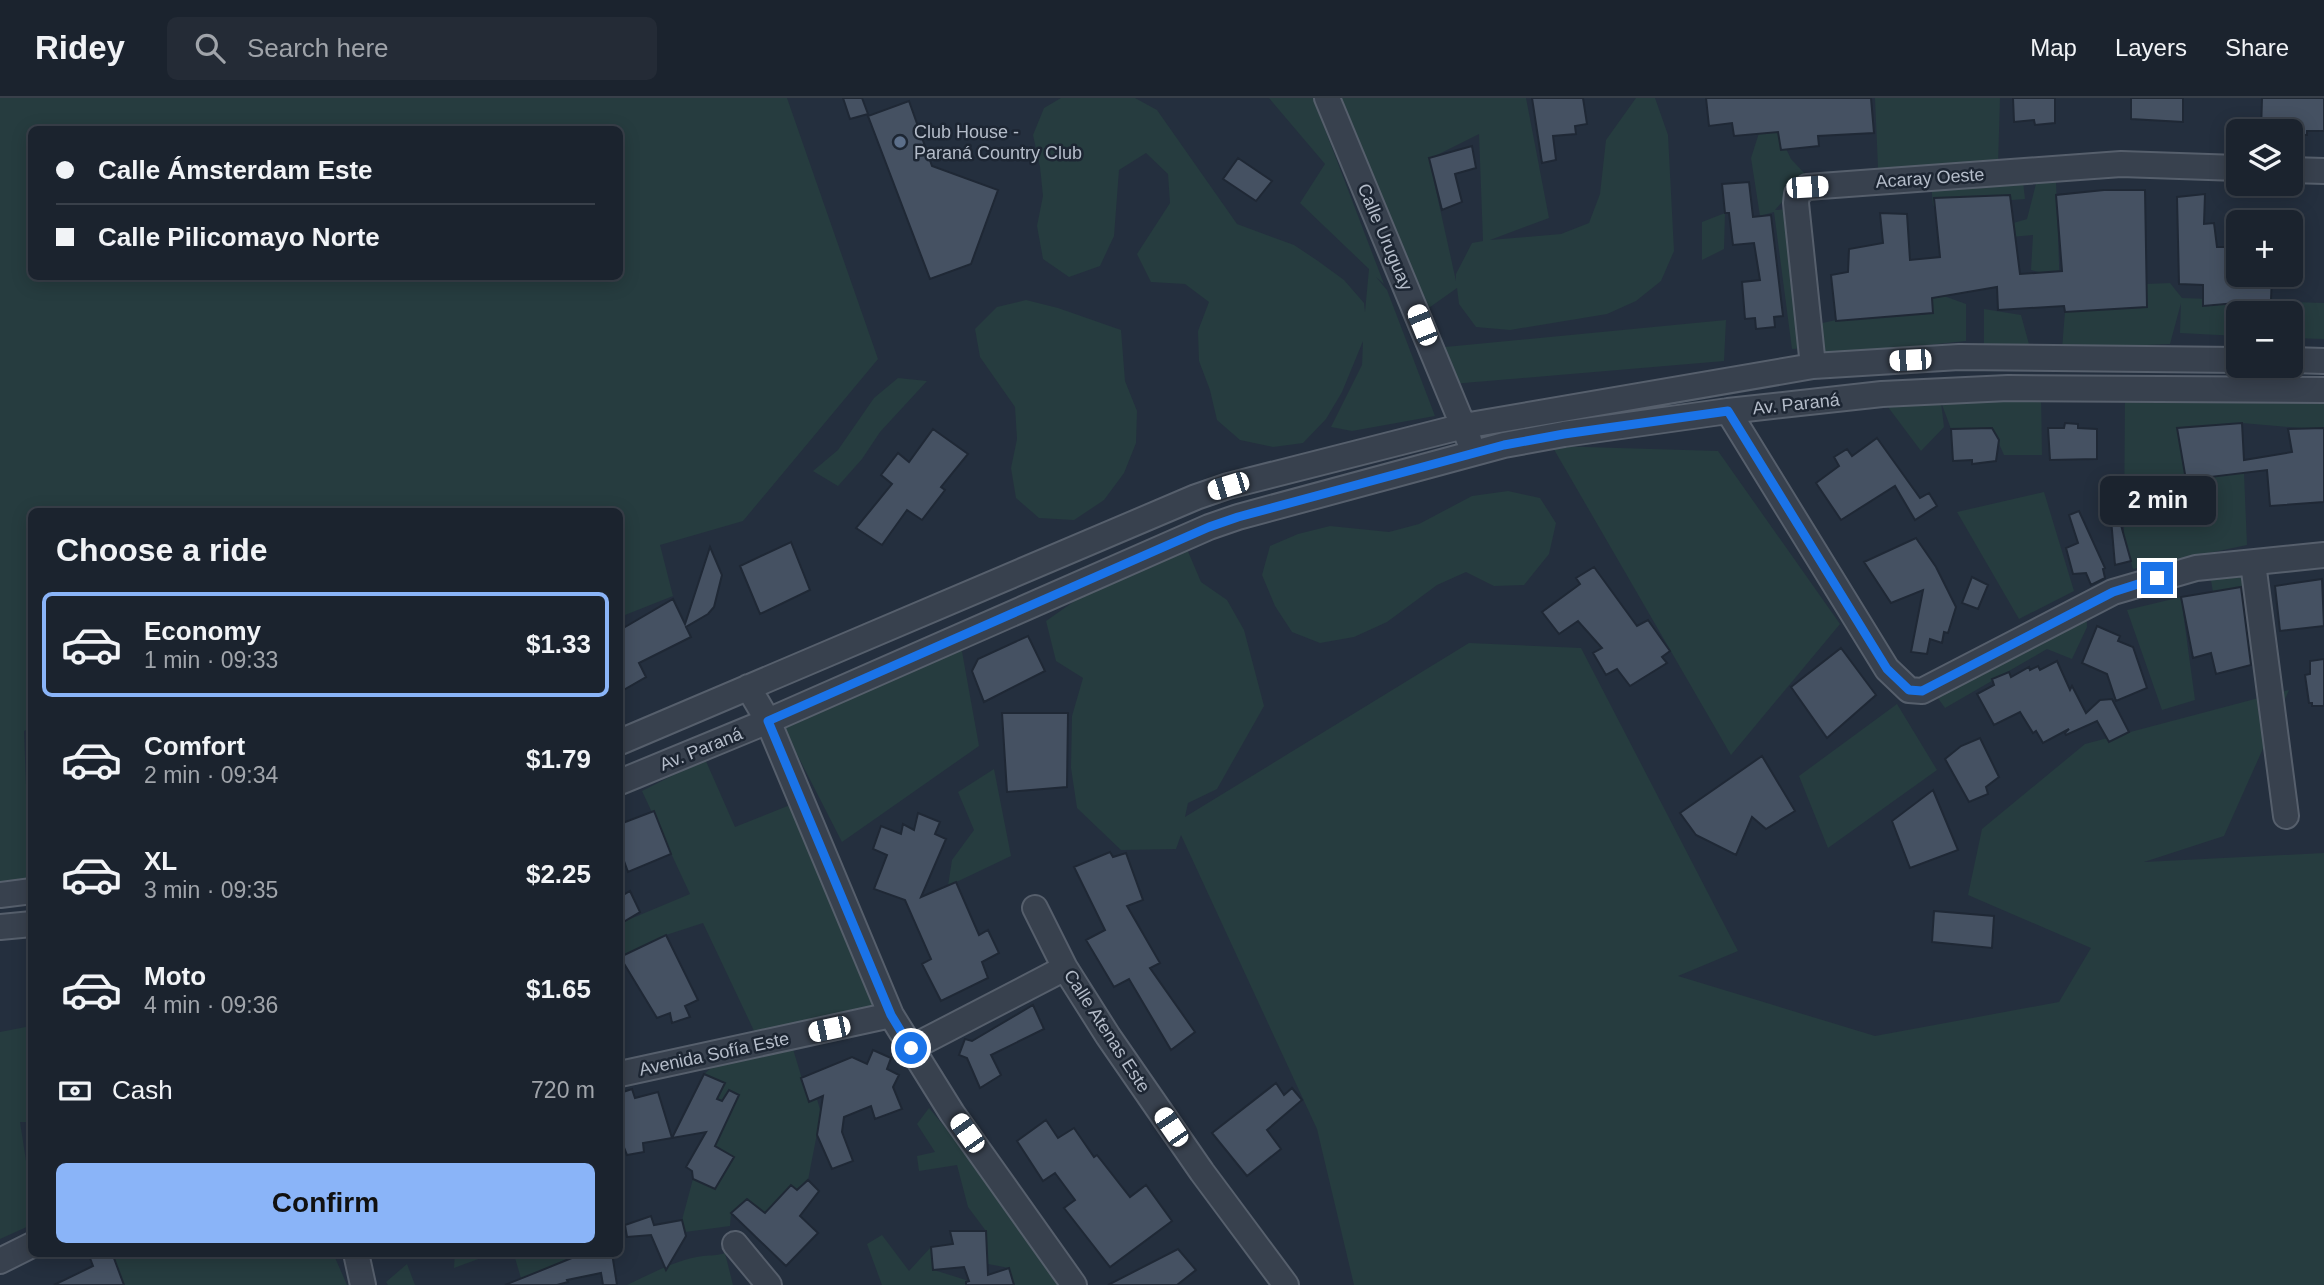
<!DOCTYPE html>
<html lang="en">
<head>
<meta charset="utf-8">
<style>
	:root { --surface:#1b232e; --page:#242b36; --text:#f1f3f6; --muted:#a0a4aa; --line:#39404a; --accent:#8ab4f8 }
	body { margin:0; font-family:Helvetica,sans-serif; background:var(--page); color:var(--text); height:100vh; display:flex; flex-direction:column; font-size:26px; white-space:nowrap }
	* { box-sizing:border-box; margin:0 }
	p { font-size:23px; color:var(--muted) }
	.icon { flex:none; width:38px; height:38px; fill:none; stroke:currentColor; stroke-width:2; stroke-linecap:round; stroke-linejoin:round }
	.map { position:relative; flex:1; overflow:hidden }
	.panel { position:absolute; left:28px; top:410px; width:595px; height:749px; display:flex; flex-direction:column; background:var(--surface); border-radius:10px; box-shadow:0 4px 18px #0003,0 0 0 2px var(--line) }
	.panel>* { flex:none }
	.guide { position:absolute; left:28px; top:28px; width:595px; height:154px; border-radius:10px; box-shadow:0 4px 18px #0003,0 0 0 2px var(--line); display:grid; align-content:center; height:154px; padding:0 28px; background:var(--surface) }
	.tools { position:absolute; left:2226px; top:21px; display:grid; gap:14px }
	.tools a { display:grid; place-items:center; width:77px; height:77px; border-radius:10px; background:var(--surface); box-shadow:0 4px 18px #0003,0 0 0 2px var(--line); font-size:35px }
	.end { position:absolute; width:32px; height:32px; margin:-16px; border:9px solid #1a73e8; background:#fff; box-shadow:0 0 0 4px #fff }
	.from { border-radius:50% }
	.bubble { position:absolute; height:49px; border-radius:10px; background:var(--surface); box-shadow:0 4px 18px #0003,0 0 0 2px var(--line); font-size:23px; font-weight:700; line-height:49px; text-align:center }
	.car { position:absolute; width:21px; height:42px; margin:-21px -10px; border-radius:9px; box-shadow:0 0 5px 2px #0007; background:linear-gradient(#fff 24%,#345 0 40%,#fff 0 76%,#345 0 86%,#fff 0) }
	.guide b { display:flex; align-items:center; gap:24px; height:66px; font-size:26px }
	.guide b+b { border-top:2px solid var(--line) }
	.guide i { width:18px; height:18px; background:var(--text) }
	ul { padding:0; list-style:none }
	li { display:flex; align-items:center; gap:21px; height:105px; margin:0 14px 10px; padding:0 14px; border:4px solid transparent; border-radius:10px }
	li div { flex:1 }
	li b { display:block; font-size:26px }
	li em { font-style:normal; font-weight:700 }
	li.selected { border-color:var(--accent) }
	li>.icon { width:63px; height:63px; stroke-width:1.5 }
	h2 { padding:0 28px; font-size:32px; line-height:84px }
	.pay { display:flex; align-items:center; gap:18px; height:77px; padding:0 28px; font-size:26px }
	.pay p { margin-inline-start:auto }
	.action { display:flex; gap:14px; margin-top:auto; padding:14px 28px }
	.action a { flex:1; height:80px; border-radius:10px; background:var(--accent); color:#111; font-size:28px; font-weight:700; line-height:80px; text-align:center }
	header { display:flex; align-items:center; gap:42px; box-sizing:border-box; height:98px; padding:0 35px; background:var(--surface); border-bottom:2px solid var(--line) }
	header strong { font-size:33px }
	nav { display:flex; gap:38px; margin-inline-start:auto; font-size:24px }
	.search { width:490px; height:63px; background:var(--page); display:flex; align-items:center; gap:18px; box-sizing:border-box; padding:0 24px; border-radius:10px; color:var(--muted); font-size:26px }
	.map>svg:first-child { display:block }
	.green { fill:#263c3f; fill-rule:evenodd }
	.building { fill:#455162; stroke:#1f2835; stroke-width:2 }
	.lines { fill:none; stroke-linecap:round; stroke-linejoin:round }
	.minor-casing { stroke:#565f6c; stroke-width:28 }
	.minor { stroke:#38414e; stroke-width:24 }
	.route { stroke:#1a73e8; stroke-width:9 }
	.service-dot { fill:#5c6f8a; stroke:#1d2633; stroke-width:2.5 }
	.labels { text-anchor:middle; stroke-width:5; stroke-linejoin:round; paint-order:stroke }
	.poi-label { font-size:18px; fill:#b4bcc9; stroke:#1d2633; text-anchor:start }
	.street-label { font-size:18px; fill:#b4bcc9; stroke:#1d2633 }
</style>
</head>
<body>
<header>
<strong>Ridey</strong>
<div class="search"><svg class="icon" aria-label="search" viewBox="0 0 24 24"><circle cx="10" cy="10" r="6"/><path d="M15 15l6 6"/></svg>Search here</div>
<nav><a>Map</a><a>Layers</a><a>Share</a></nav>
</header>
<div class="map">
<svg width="2324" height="1187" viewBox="0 0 2324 1187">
	<rect width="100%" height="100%" fill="#242f3e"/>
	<path class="green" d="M0 0H787L878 261 743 423 660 447 673 498 620 519V413H32V630L24 633 30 793H0ZM32 32H620V178H32Z
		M1061 0H1135L1157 12 1237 126 1294 147 1318 163 1344 182 1364 205 1365 214 1369 171 1300 105 1325 66 1269 0H1313L1384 186 1376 179 1387 192 1435 318 1352 333 1331 329 1362 267 1363 243 1342 294 1326 321 1303 345 1273 349 1240 342 1217 322 1210 292 1199 263 1198 233 1209 204 1185 186 1151 184 1137 156 1170 105 1168 76 1146 55 1119 72 1114 138 1100 168 1069 179 1043 161 1037 128 1043 98 1040 69 1033 37 1044 10Z
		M1330 0H1526L1549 120 1490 142 1561 136 1589 125 1600 96 1606 42 1636 0H1655L1668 37 1674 153 1661 183 1636 203 1607 216 1510 232 1476 229 1459 206 1457 190 1416 219ZM1479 36 1483 143 1472 145 1456 176V183L1429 61Z
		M1875 0H2000L1998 68 1878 70Z
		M1778 34 1791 61 1806 77 1775 112 1790 111 1806 250 1792 251 1774 114 1760 118 1751 60 1759 35Z
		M2038 78 2056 84 2060 193 2042 175 2031 172 2033 137 2011 139 2010 126 2027 121Z
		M2023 83 2025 101 1933 108 1931 85Z
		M1725 115 1724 151 1702 162V124Z
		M2170 185 2182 200 2324 205V241L2291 240V215H2238V238L2180 235 2181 205 2170 246 2062 251 2065 214 2147 209 2146 186Z
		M1944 198 1966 206V243L1822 258 1818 226Z
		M1026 202 1058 210 1121 232 1125 283 1137 313 1136 345 1124 375 1104 402 1074 422 1039 420 1016 400 1011 370 1017 341 1015 309 980 259 975 231 997 209Z
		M1984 211 2021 217 2030 250 1984 246Z
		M1726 222 1724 263 1440 287 1445 249Z
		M898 280 927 283 880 334 862 361 838 388 813 373 838 352 874 300Z
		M2125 293 2324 294V332L2242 325 2177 331 2186 382 2244 375 2247 447 2133 471 2124 439Z
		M2041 296 2042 357H2004L1992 330 1951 331 1941 304 1944 329 1921 353 1888 309 1938 299Z
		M1552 348 1718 353 1840 526 1731 657Z
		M1508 393 1540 400 1556 425 1549 456 1524 487 1494 488 1466 474 1437 487 1387 524 1354 539 1320 545 1292 534 1275 508 1262 477 1270 448 1298 436 1330 428 1389 434 1419 426 1472 398Z
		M2044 394 2074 493 2019 521 1957 414Z
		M1184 444 1201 484 1227 502 1244 532 1264 608 1217 691 1188 705 1185 719 1469 545 1581 550 1738 853 1678 878 1875 938 2059 904 2091 850 1968 797 1982 731 2085 646 2289 592 2224 738 2144 764 2324 755V1187H1354L1317 1031 1181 737 1176 751 1121 752 1077 710 1071 670 1072 618 1083 580 1056 563 1046 523 1113 476Z
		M2257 470 2253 486 2213 494 2209 471Z
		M2181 499 2195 602 2162 612 2127 512Z
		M2086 501 2087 529 2072 561 2047 551 1945 610 1922 578Z
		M961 548 979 648 842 744 782 627Z
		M1897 606 1937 672 1828 750 1799 678Z
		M705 661 735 729 800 703 881 919 756 937 703 825 666 837 620 859 623 824 690 796 642 693Z
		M994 671 1011 758 948 788 952 762 974 732 958 694Z
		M31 928V1024H20L31 1095V1127L0 1141V934Z
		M793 951 809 1004 817 1001 821 1015 808 1082 797 1092 791 1087 765 1115 746 1101 731 1115 730 1128 685 1134 682 1122 693 1081 734 1059 715 1048 734 1008 717 1001 724 985 704 976 716 966Z
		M929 1010 999 1094 1068 1187H1014L1009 1170 988 1166 986 1133 968 1109 957 1067 919 1073 917 1058 935 1054 917 1026Z
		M882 1137 909 1173 931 1149 934 1172 969 1183 970 1187H882L867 1146Z
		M112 1155H298L300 1161 317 1155H333L347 1187H124Z
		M455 1155H580L537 1174 540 1187H523L515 1160 489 1157 454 1170Z
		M725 1155 733 1187H627C651 1176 677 1161 703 1158 711 1157 717 1158 725 1155Z
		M407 1166 415 1187H388L386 1184Z"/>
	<path class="building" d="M843 0H862L868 16 850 21Z
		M1532 0H1583L1587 26 1575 28 1576 36 1553 38 1556 62 1542 65Z
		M1706 0H1871L1874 35 1818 38 1819 48 1781 52 1778 34 1734 38 1732 25 1709 28Z
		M2013 0H2055V25L2035 27 2034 22 2014 24Z
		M2131 0H2183V24L2131 21Z
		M2262 0H2324V33H2307V37L2291 36V33H2261Z
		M909 3 932 68 998 92 971 166 930 181 868 18Z
		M1472 48 1476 70 1455 76 1462 104 1442 112 1429 60Z
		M1238 60 1272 83 1256 103 1223 81Z
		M1749 84 1753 119 1771 117 1783 218 1774 219 1775 229 1756 231 1755 220 1745 221 1742 184 1760 182 1754 145 1733 147 1729 115H1725L1722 86Z
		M2104 92H2145L2147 209 2065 214 2064 208 1998 212 1997 189 1932 200 1933 215 1836 223 1831 177 1848 174 1849 151 1883 145 1880 115 1907 116 1910 162 1940 159 1934 100 2010 97 2020 176 2062 173 2056 97Z
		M2205 96 2204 126 2214 125 2217 149H2238V177H2272L2271 202 2203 208V187L2179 186 2177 99Z
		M2065 325 2078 326V330L2097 331V361L2050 362 2048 330H2064Z
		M2242 325 2244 362 2292 354 2288 331 2324 330V404L2270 408 2267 372 2186 382 2177 330Z
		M1992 330 1999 342 1996 363 1972 366V362L1953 363 1951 331Z
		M933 331 968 356 941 389 945 392 922 422 907 412 882 447 856 430 892 386 881 377 898 355 909 364Z
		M1877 340 1920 400 1929 395 1937 408 1915 422 1895 388 1841 422 1816 385 1839 368 1834 359 1847 351 1852 358Z
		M2126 395 2128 418 2116 421 2119 420 2131 463 2115 467 2109 398Z
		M2079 413 2105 470 2103 471 2105 480 2091 487 2086 475 2073 476 2066 450 2078 445 2069 417Z
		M1916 440 1936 469 1956 509 1948 535 1944 534 1942 545 1930 541 1927 556 1911 554 1923 492 1891 505 1864 464Z
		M791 444 810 492 760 516 740 468Z
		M710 449 722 477 714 509 708 516 686 529 691 539 639 565 646 579 620 594V532L673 501 685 526Z
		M1594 469 1637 528 1648 522 1670 553 1662 559 1667 565 1630 588 1617 571 1606 577 1593 555 1602 550 1578 523 1559 536 1542 514 1580 486 1576 480Z
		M1972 479 1988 487 1978 511 1962 505Z
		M2322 481 2324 528 2280 533 2275 488Z
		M2241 489 2251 567 2216 576 2211 555 2193 560 2181 499Z
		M2097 528 2120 538 2118 543 2133 549 2147 590 2116 603 2107 576 2082 565Z
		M1028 538 1045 573 984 604 972 573 978 561Z
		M1841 550 1876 597 1827 640 1791 589Z
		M2324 561V608H2312V605H2309L2305 577 2310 576V563Z
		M2057 563 2070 592 2072 588 2086 615 2100 602 2112 601 2129 634 2109 644 2097 623 2066 637 2065 635 2069 631 2043 645 2036 633 2033 635 2020 614 1994 627 1977 596 1994 587 1992 581 2009 574 2011 579 2029 569 2030 572 2038 568 2040 572Z
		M1002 615H1068L1067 689 1007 694Z
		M1980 640 1999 679 1986 689 1988 696 1969 704 1945 661 1961 648Z
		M1762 658 1795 713 1766 731 1752 719 1736 757 1696 737 1680 715Z
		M1933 692 1958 752 1910 770 1892 723Z
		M654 713 671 756 628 774 620 752V726Z
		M918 715 940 724 935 736 946 741 921 799 956 784 979 837 988 832 999 855 982 864 988 880 941 903 922 866 931 861 905 802 874 791 887 757 873 751 881 728 901 736 903 726 914 732Z
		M1110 754 1113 759 1126 755 1143 802 1127 808 1160 865 1150 870 1195 934 1171 952 1129 881 1114 889 1086 842 1105 832 1074 769Z
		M630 793 640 814 620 826V799Z
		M1934 813 1994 818 1992 850 1932 844Z
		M666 837 698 902 685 908 690 919 672 925 670 915 657 920 620 859Z
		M1033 907 1044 931 991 957 1001 977 980 990 967 960 959 957 965 941 972 943Z
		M873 952 891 960 887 971 899 977 893 989 902 1011 875 1021 871 1008 844 1019 842 1034 853 1063 832 1071 817 1037 823 998 809 1004 801 980 852 959 867 966Z
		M704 976 725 985 717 1001 722 1003 729 992 739 997 715 1048 734 1059 715 1091 693 1081 692 1073 686 1069 706 1034 672 1040Z
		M1276 985 1284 997 1292 990 1302 1002 1267 1032 1281 1051 1247 1078 1212 1035Z
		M632 991 635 1000 658 994 672 1040 643 1045 644 1054 627 1057 620 1039V1020L624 1018 620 995Z
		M1046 1022 1058 1040 1074 1030 1094 1059 1097 1057 1130 1099 1146 1087 1172 1123 1110 1169 1064 1110 1075 1102 1055 1075 1043 1083 1017 1043Z
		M808 1082 819 1093 800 1118 818 1135 786 1168 731 1115 747 1101 765 1115 791 1087 797 1092Z
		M651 1118 654 1127 682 1122 686 1138 666 1172 651 1137 627 1139 625 1127Z
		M950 1133H986L988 1177 1009 1170 1014 1187H966V1184L969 1183 964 1169 933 1172 931 1149 953 1146Z
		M1178 1151 1196 1172 1177 1187H1108Z
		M88 1155H112L124 1187H54L93 1168Z
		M576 1155H612L617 1187H603L601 1175 567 1182 568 1184 557 1187H505L577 1158Z"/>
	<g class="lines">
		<g class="minor-casing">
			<path id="minor" d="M1327 0 1469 342
				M2291 72 2324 73
				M2291 262 2324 263
				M1813 268 1796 105 1797 96 1807 89 2121 66 2238 70
				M1728 313 1887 571 1909 592 1922 593 2113 494 2196 470 2324 457
				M2253 465 2286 718
				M748 589 768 623 891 917 952 1015 1074 1187
				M620 644 1196 399 1228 388 1464 328 1813 268 1959 259 2238 262
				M620 684 768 623 1209 429 1238 419 1504 347 1564 336 1728 313 1882 296 2008 290 2324 292
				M0 797 32 793
				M1035 810 1065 870 1108 938 1202 1074 1286 1187
				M0 829 32 826
				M911 950 1065 870
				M620 976 891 917
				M735 1146 769 1187
				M356 1155 363 1187
				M0 1163 32 1147"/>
		</g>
		<use href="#minor" class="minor"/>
	</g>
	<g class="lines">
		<path class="route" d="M911 950 891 917 768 623 1209 429 1238 419 1504 347 1564 336 1728 313 1887 571 1909 592 1922 593 2113 494 2157 480"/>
	</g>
	<circle class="service-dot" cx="900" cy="44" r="7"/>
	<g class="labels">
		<g class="poi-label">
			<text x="914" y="40">Club House -<tspan x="914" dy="21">Paraná Country Club</tspan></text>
		</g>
		<g class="street-label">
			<text transform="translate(1930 80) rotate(-4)" y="6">Acaray Oeste</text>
			<text transform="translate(1385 139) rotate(67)" y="6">Calle Uruguay</text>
			<text transform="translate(1796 306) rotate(-6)" y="6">Av. Paraná</text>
			<text transform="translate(701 651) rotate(-22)" y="6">Av. Paraná</text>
			<text transform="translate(1107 933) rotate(57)" y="6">Calle Atenas Este</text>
			<text transform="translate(714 956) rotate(-12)" y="6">Avenida Sofía Este</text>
		</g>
	</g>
</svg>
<div class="tools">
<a><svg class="icon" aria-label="layers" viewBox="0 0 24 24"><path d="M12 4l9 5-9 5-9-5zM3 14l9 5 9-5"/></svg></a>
<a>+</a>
<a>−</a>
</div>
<i class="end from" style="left:911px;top:950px"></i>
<i class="end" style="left:2157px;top:480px"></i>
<div class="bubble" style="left:2100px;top:378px;width:116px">2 min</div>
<i class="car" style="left:1807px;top:89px;rotate:86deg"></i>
<i class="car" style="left:1422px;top:227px;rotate:338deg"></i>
<i class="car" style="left:1910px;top:262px;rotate:267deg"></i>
<i class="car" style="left:1228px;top:388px;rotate:253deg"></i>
<i class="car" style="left:829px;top:931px;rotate:258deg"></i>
<i class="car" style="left:1171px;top:1029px;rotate:326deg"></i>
<i class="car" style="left:967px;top:1035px;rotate:325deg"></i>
<div class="guide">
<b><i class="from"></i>Calle Ámsterdam Este</b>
<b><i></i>Calle Pilicomayo Norte</b>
</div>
<section class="panel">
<h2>Choose a ride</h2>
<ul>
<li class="selected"><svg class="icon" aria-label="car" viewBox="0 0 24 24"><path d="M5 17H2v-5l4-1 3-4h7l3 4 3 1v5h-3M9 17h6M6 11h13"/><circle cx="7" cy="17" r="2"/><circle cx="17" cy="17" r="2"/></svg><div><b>Economy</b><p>1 min · 09:33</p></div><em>$1.33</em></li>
<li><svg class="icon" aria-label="car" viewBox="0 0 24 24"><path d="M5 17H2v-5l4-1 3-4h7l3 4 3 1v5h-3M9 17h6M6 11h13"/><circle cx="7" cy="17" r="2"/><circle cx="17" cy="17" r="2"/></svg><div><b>Comfort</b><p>2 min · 09:34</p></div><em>$1.79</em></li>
<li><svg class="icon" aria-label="car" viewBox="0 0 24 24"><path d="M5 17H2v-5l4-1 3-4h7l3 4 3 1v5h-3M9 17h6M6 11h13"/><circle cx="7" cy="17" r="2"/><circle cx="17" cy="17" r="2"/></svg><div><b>XL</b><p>3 min · 09:35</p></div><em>$2.25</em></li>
<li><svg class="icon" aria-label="car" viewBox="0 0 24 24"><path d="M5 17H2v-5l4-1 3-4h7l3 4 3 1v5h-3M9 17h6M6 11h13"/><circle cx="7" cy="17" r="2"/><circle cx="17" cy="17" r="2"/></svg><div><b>Moto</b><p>4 min · 09:36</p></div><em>$1.65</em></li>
</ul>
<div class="pay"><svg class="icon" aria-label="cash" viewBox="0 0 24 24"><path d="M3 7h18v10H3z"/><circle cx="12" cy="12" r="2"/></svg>Cash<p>720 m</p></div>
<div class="action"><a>Confirm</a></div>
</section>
</div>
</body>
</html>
